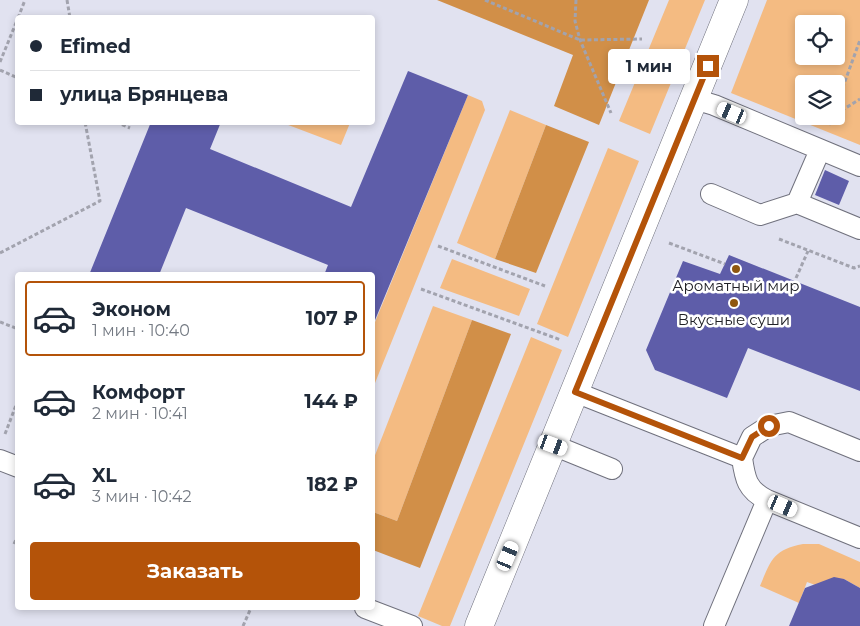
<!DOCTYPE html>
<html lang="ru">
<head>
<meta charset="utf-8">
<style>
	:root { --surface:#fff; --page:#f2f2f3; --text:#1f2937; --muted:#747a83; --line:#e0e1e3; --accent:#b45309 }
	body { margin:0; font-family:Montserrat,sans-serif; background:var(--page); color:var(--text); height:100vh; display:flex; flex-direction:column; font-size:19px; white-space:nowrap }
	* { box-sizing:border-box; margin:0 }
	p { font-size:16px; color:var(--muted) }
	.icon { flex:none; width:28px; height:28px; fill:none; stroke:currentColor; stroke-width:2; stroke-linecap:round; stroke-linejoin:round }
	.map { position:relative; flex:1; overflow:hidden }
	.side { position:absolute; left:15px; top:272px; width:360px; height:338px; display:flex; flex-direction:column; background:var(--surface); border-radius:5px; box-shadow:0 2px 8px #0003 }
	.side>* { flex:none }
	.hud { position:absolute; left:15px; top:15px; width:360px; height:110px; border-radius:5px; box-shadow:0 2px 8px #0003; display:grid; align-content:center; height:110px; padding:0 15px; background:var(--surface) }
	.buttons { position:absolute; left:795px; top:15px; display:grid; gap:10px }
	.buttons a { display:grid; place-items:center; width:50px; height:50px; border-radius:5px; background:var(--surface); box-shadow:0 2px 8px #0003; font-size:25px }
	.end { position:absolute; width:22px; height:22px; margin:-11px; border:6px solid #b45309; background:#fff; box-shadow:0 0 0 2px #fff }
	.from { border-radius:50% }
	.bubble { position:absolute; height:35px; border-radius:5px; background:var(--surface); box-shadow:0 2px 8px #0003; font-size:16px; font-weight:700; line-height:35px; text-align:center }
	.car { position:absolute; width:15px; height:30px; margin:-15px -8px; border-radius:6px; box-shadow:0 0 4px 1px #0007; background:linear-gradient(#fff 24%,#345 0 40%,#fff 0 76%,#345 0 86%,#fff 0) }
	.hud b { display:flex; align-items:center; gap:18px; height:48px; font-size:19px }
	.hud b+b { border-top:1px solid var(--line) }
	.hud i { width:12px; height:12px; background:var(--text) }
	ul { padding:9px 0 0; list-style:none }
	li { display:flex; align-items:center; gap:15px; height:75px; margin:0 10px 8px; padding:0 5px; border:2px solid transparent; border-radius:5px }
	li div { flex:1 }
	li b { display:block; font-size:19px }
	li em { font-style:normal; font-weight:700 }
	li.selected { border-color:var(--accent) }
	li>.icon { width:45px; height:45px; stroke-width:1.5 }
	.button { display:flex; gap:10px; margin-top:auto; padding:10px 15px }
	.button a { flex:1; height:58px; border-radius:5px; background:var(--accent); color:#fff; font-size:20px; font-weight:700; line-height:58px; text-align:center }
	.map>svg:first-child { display:block }
	.green { fill:#f4bb82; fill-rule:evenodd }
	.forest { fill:#d18f48 }
	.building { fill:#5e5da9 }
	.lines { fill:none; stroke-linecap:round; stroke-linejoin:round }
	.lane-casing { stroke:#70717d; stroke-width:22 }
	.street-casing { stroke:#70717d; stroke-width:29 }
	.path { stroke:#a2a3ae; stroke-width:3; stroke-dasharray:4 2.5; stroke-linecap:butt }
	.lane { stroke:#fff; stroke-width:20 }
	.street { stroke:#fff; stroke-width:28 }
	.route { stroke:#b45309; stroke-width:6 }
	.poi-dot { fill:#8f570f; stroke:#fff; stroke-width:2 }
	.labels { text-anchor:middle; stroke-width:5; stroke-linejoin:round; paint-order:stroke }
	.poi-label { font-size:15px; fill:#202126; stroke:#fff }
</style>
</head>
<body>
<div class="map">
<svg width="860" height="626" viewBox="0 0 860 626">
	<rect width="100%" height="100%" fill="#e1e2f0"/>
	<path class="green" d="M669 0H705L650 134 619 121Z
		M767 0H860V145L731 93ZM804 24H836V56H804ZM804 84H836V116H804Z
		M468 95 482 101 485 110 373 388V327Z
		M510 110 546 125 495 259 457 243Z
		M283 123H350L341 145Z
		M608 148 639 161 568 337 537 324Z
		M452 259 530 289 519 316 440 288Z
		M433 306 472 320 397 521 373 512 372 463Z
		M531 337 562 350 450 626H442L418 616Z
		M803 544H819L860 562V588L844 579 818 586 807 582 799 603 760 586C771 560 773 550 803 544Z"/>
	<path class="forest" d="M437 0H649L599 125 554 106 573 55Z
		M546 125 589 142 536 273 495 259Z
		M472 320 511 334 420 568 373 550V512L397 521Z"/>
	<path class="building" d="M408 71 468 95 373 325 372 275H324L328 265 186 208 159 275H89L151 122H221L210 149 351 207Z
		M825 170 849 181 839 205 815 195Z
		M729 255 860 307V391L748 348 727 398 655 370 646 350 683 261 720 274Z
		M834 577 844 579 860 588V626H789L805 588Z"/>
	<g class="lines">
		<g class="lane-casing">
			<path id="lane" d="M694 99 714 105 860 166
				M820 150 797 203 860 229
				M711 194 760 215 797 203
				M575 392 742 458 752 437 769 426 789 422 860 451
				M553 445 612 469
				M0 460 18 467
				M767 500 860 538
				M365 608 412 626
				M714 626 767 500C747 490 745 479 742 458"/>
		</g>
		<g class="street-casing">
			<path id="street" d="M479 626 734 0"/>
		</g>
		<path class="path" d="M67 0 70 18
			M485 0 580 40 642 39
			M576 0 575 21 580 40 611 113
			M18 18 25 0
			M0 62 18 18
			M0 70 18 78
			M836 106 860 40
			M836 114 860 99
			M116 122 130 128
			M829 125 833 116
			M779 239 854 268 860 266
			M669 243 725 264
			M438 246 545 286
			M0 253 100 201 85 122
			M796 278 808 251
			M421 289 561 340
			M0 322 18 329
			M5 434 18 400
			M14 544 18 535
			M243 626 251 608"/>
		<use href="#lane" class="lane"/>
		<use href="#street" class="street"/>
	</g>
	<g class="lines">
		<path class="route" d="M708 66 575 392 742 458 752 437 769 426"/>
	</g>
	<g class="poi-dot">
		<circle cx="736" cy="269" r="5"/>
		<circle cx="734" cy="303" r="5"/>
	</g>
	<g class="labels">
		<g class="poi-label">
			<text x="736" y="291">Ароматный мир</text>
			<text x="734" y="325">Вкусные суши</text>
		</g>
	</g>
</svg>
<div class="buttons">
<a><svg class="icon" aria-label="locate" viewBox="0 0 24 24"><circle cx="12" cy="12" r="6"/><path d="M12 2v4M12 18v4M2 12h4M18 12h4"/></svg></a>
<a><svg class="icon" aria-label="layers" viewBox="0 0 24 24"><path d="M12 4l9 5-9 5-9-5zM3 14l9 5 9-5"/></svg></a>
</div>
<i class="end from" style="left:769px;top:426px"></i>
<i class="end" style="left:708px;top:66px"></i>
<div class="bubble" style="left:608px;top:49px;width:82px">1 мин</div>
<i class="car" style="left:732px;top:113px;rotate:293deg"></i>
<i class="car" style="left:553px;top:445px;rotate:110deg"></i>
<i class="car" style="left:783px;top:506px;rotate:113deg"></i>
<i class="car" style="left:508px;top:556px;rotate:23deg"></i>
<div class="hud">
<b><i class="from"></i>Efimed</b>
<b><i></i>улица Брянцева</b>
</div>
<section class="side">
<ul>
<li class="selected"><svg class="icon" aria-label="car" viewBox="0 0 24 24"><path d="M5 17H2v-5l4-1 3-4h7l3 4 3 1v5h-3M9 17h6M6 11h13"/><circle cx="7" cy="17" r="2"/><circle cx="17" cy="17" r="2"/></svg><div><b>Эконом</b><p>1 мин · 10:40</p></div><em>107 ₽</em></li>
<li><svg class="icon" aria-label="car" viewBox="0 0 24 24"><path d="M5 17H2v-5l4-1 3-4h7l3 4 3 1v5h-3M9 17h6M6 11h13"/><circle cx="7" cy="17" r="2"/><circle cx="17" cy="17" r="2"/></svg><div><b>Комфорт</b><p>2 мин · 10:41</p></div><em>144 ₽</em></li>
<li><svg class="icon" aria-label="car" viewBox="0 0 24 24"><path d="M5 17H2v-5l4-1 3-4h7l3 4 3 1v5h-3M9 17h6M6 11h13"/><circle cx="7" cy="17" r="2"/><circle cx="17" cy="17" r="2"/></svg><div><b>XL</b><p>3 мин · 10:42</p></div><em>182 ₽</em></li>
</ul>
<div class="button"><a>Заказать</a></div>
</section>
</div>
</body>
</html>
